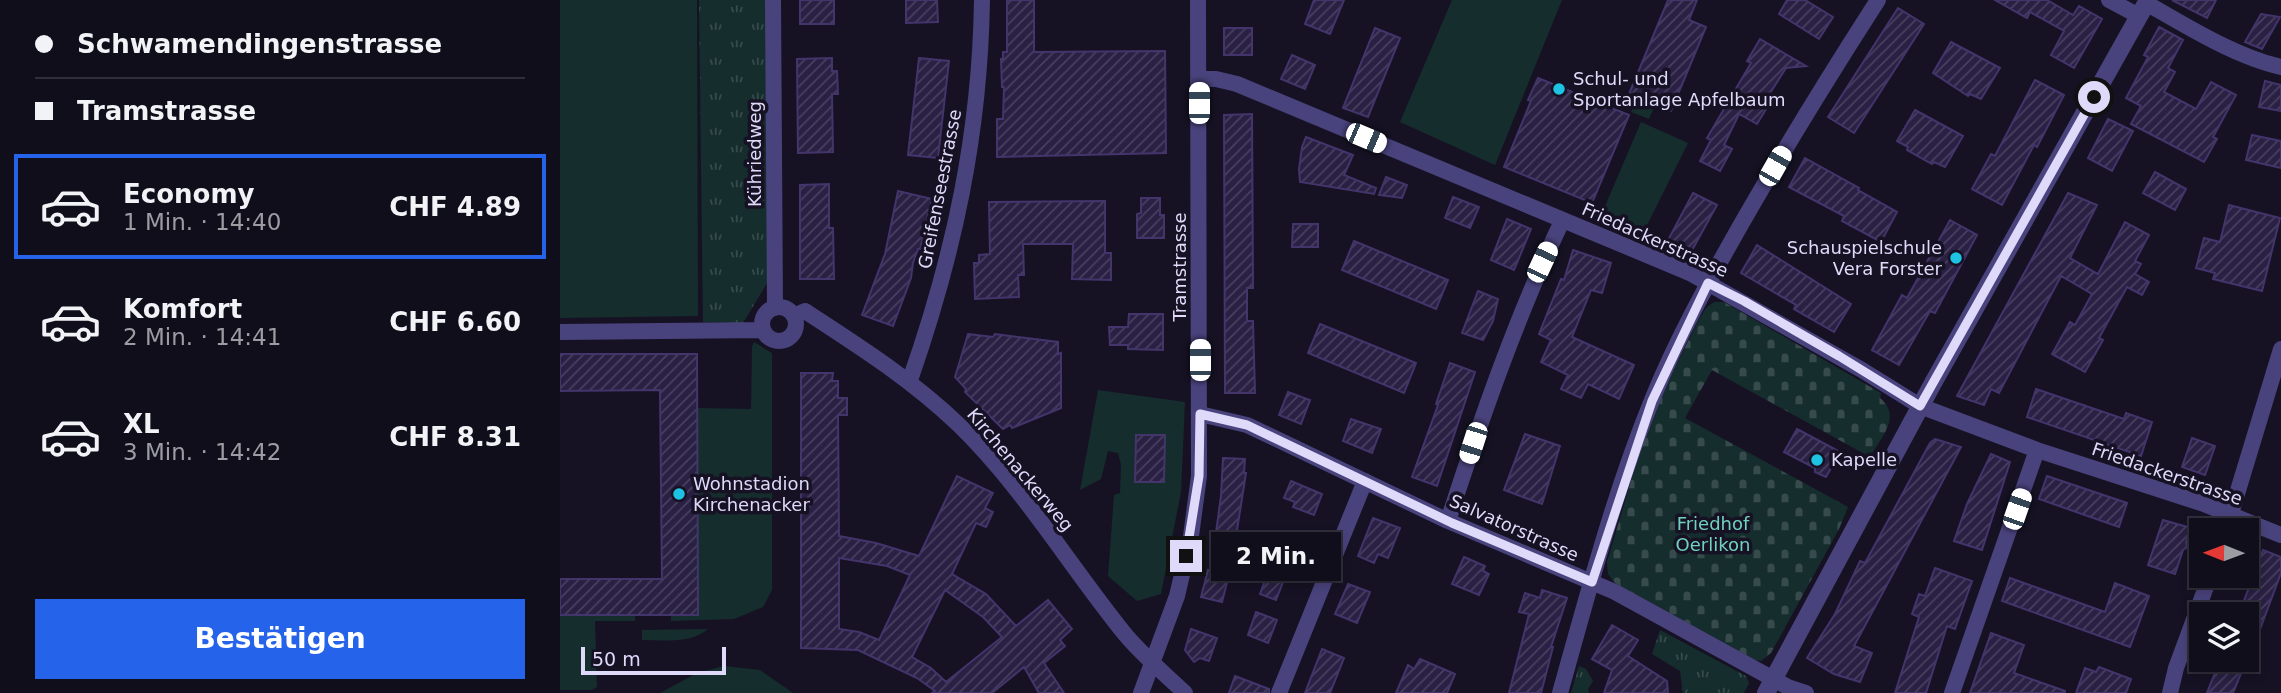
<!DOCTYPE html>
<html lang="de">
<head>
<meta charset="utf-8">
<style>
	:root { --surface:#100e1b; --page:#1e1c28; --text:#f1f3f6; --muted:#9c9ca3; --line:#302e3a; --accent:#2563eb }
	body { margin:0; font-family:"DejaVu Sans",sans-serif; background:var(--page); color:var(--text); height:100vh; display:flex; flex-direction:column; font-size:26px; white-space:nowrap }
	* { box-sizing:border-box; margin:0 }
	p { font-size:23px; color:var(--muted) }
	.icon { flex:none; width:38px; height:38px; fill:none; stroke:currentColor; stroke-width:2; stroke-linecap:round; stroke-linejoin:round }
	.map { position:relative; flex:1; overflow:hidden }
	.sheet { display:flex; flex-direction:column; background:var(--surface); width:560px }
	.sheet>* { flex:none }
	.hud { display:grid; align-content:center; height:154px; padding:0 35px; background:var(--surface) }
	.needle { width:46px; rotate:271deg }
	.tools { position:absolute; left:1629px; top:518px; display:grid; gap:14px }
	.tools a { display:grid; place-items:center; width:70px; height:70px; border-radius:0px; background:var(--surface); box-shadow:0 4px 10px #0003,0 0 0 2px var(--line); font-size:35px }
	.scale { position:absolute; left:21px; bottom:18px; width:145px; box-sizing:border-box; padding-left:7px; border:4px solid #dfdafa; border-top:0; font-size:19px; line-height:24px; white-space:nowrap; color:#dfdafa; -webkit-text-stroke:5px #161224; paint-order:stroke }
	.end { position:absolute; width:32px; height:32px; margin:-16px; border:9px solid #dfdafa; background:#111; box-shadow:0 0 0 4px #111 }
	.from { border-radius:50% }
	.bubble { position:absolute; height:49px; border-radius:0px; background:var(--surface); box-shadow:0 4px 10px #0003,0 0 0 2px var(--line); font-size:23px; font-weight:600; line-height:49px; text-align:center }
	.car { position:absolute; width:21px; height:42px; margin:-21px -10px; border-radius:9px; box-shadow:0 0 5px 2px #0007; background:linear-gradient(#fff 24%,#345 0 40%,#fff 0 76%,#345 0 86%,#fff 0) }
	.hud b { display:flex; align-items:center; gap:24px; height:66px; font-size:26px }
	.hud b+b { border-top:2px solid var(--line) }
	.hud i { width:18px; height:18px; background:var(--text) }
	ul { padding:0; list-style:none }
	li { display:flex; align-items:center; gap:21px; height:105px; margin:0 14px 10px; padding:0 21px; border:4px solid transparent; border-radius:0px }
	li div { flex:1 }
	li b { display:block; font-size:26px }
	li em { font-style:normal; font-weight:600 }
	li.on { border-color:var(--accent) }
	li>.icon { width:63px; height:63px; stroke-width:1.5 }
	.primary-button { display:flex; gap:14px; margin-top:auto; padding:14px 35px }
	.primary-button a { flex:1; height:80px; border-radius:0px; background:var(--accent); color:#fff; font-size:28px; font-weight:600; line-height:80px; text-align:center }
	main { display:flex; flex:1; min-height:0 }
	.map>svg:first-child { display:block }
	.green { fill:#162d2d }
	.cemetery { fill:url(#cemetery-stones) }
	.park { fill:url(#park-tufts) }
	.building { fill:url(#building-hatch); stroke:#43356c; stroke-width:2; fill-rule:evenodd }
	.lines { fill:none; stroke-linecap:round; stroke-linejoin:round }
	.minor { stroke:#49437d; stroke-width:16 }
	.tertiary { stroke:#49437d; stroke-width:18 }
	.route { stroke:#dfdafa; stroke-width:9 }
	.poi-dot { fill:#1ec2e2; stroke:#161224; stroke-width:2.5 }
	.labels { text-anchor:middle; stroke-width:7; stroke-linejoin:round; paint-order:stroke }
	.poi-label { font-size:18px; fill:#dfdafa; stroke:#161224; text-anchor:start }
	.street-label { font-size:18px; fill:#dfdafa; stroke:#161224 }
	.park-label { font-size:18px; fill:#6fd1bf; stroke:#161224 }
</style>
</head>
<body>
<main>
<section class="sheet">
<div class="hud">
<b><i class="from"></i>Schwamendingenstrasse</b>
<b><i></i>Tramstrasse</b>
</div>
<ul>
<li class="on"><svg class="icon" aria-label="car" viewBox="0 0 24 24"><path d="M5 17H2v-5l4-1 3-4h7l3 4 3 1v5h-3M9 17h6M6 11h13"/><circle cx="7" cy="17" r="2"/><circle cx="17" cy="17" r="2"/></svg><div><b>Economy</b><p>1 Min. · 14:40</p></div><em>CHF 4.89</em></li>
<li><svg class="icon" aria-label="car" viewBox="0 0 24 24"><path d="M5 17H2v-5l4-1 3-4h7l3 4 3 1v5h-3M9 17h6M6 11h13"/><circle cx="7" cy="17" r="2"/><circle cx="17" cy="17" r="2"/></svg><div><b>Komfort</b><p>2 Min. · 14:41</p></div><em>CHF 6.60</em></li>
<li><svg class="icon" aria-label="car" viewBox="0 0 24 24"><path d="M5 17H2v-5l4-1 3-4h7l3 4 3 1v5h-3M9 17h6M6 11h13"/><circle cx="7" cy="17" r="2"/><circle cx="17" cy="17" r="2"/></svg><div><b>XL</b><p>3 Min. · 14:42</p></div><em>CHF 8.31</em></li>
</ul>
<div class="primary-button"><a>Bestätigen</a></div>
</section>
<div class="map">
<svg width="1721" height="693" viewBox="0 0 1721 693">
	<defs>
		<pattern id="cemetery-stones" width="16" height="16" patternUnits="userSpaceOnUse" patternTransform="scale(1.75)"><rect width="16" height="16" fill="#162d2d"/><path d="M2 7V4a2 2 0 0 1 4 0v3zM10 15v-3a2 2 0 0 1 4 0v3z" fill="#374b4c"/></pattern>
		<pattern id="park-tufts" width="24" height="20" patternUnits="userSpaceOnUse" patternTransform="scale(1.75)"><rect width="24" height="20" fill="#162d2d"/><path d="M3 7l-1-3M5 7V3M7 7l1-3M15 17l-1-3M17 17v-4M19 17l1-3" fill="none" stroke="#374b4c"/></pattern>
		<pattern id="building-hatch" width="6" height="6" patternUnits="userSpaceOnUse" patternTransform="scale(1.75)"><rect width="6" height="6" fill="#292043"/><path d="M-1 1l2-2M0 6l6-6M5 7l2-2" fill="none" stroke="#48405f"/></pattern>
	</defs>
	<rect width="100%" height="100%" fill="#161224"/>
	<path class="green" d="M0 0H137L138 316 0 318Z
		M892 0H1002L935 165 840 122Z
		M1077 97 1095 105 1089 119 1071 112Z
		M1081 122 1128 143 1082 235 1040 218Z
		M194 342 212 353V590L203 607 174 619 111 621V615L138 614 137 408 191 409 192 347Z
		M538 390 625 402 621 492 601 594 577 601 548 576 554 495 560 493 561 465 558 453 548 451 541 479 520 490Z
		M0 615H75V621H35L37 687 32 690H0Z
		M148 629C131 644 103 640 82 640V630Z
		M164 666 200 670 233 693H100L137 673Z"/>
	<path class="cemetery" d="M1154 302H1164L1321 393 1320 398C1342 417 1322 436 1310 457L1152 370 1125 418 1288 507 1279 529 1211 653 1201 661 1195 660 1055 583 1048 574 1047 562 1081 447 1098 402 1138 321 1146 308Z"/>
	<path class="park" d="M139 0H207L209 280 183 323 143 322Z
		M1100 630 1186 676 1189 683 1184 693H1123L1120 671 1092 654Z
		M1019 666 1026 669 1033 681 1028 689 1029 693H1011Z"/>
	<path class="building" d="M240 0H274V24H240Z
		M346 0H377L378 22 346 23Z
		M447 0H474V52L605 51 606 153 437 157V119H443L444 87H442L441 59H443V52H447Z
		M754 0H784L770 34 745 24Z
		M1108 0H1137L1129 20 1146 27 1111 111 1069 94Z
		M1227 0H1245L1273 17 1259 39 1219 14Z
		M1435 0H1487L1513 15 1519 6 1542 19 1514 68 1491 55 1504 31 1470 12 1467 18Z
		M1612 0H1656L1647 18Z
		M1338 8 1364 24 1294 133 1268 117Z
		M1701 14 1720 17 1702 49 1685 42Z
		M1599 27 1623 40 1608 68 1615 72 1604 92 1636 109 1651 82 1676 95 1653 137 1657 139 1644 162 1571 124 1581 106 1566 98 1588 57 1584 55Z
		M664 28H692V55H664Z
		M815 28 840 38 808 117 783 108Z
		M1200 39 1246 66 1226 68 1203 104 1208 106 1197 124 1179 114 1164 145 1172 149 1160 171 1140 161 1151 140 1147 138 1191 63 1187 61Z
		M1391 42 1440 68 1421 99 1410 94 1408 96 1373 73Z
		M732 55 755 65 745 89 721 79Z
		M272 58V71H277L278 94H272L273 152 238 153 237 59Z
		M359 58 389 61 378 158 348 155Z
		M978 78 1069 115 1032 203 944 167 971 101 968 100Z
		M1475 80 1504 95 1477 147 1474 145 1442 205 1412 189 1431 154 1435 156Z
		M1705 81 1721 85V111L1699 107Z
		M1355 110 1403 136 1385 167 1374 162 1372 164 1347 150 1348 147 1337 141Z
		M692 114 693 288H687V321H693L695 393H665L664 115Z
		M1548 119 1573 131 1552 171 1528 158Z
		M1692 135 1721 141V168L1686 160Z
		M746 137 793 155 784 175 816 188 814 194 740 182 739 169 742 147Z
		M1245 158 1299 188 1298 190 1337 212 1321 242 1282 221 1284 216 1229 187Z
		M1595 172 1626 189 1615 210 1583 193Z
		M826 177 847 185 842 198 819 195Z
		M269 184V228H273L274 279H240V185Z
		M338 191 372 199 360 249H358L353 263 351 278 333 326 302 315 325 254Z
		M1133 193 1157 205 1130 254 1107 242Z
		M1508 193 1537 205 1510 258 1538 274 1565 222 1589 235 1575 261 1581 264 1575 274 1589 282 1582 295 1567 287 1539 338 1543 340 1525 372 1492 354 1510 322 1515 325 1532 294 1501 276 1439 393 1431 389 1424 405 1397 396Z
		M893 197 919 207 910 228 885 218Z
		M581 198H600V215H604V238H577V214L581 213Z
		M545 201V253H551V280L512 279 513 244H463L464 275H458L459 297 415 299 414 263H419V255L430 254 429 202Z
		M1669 205 1720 218 1702 291 1653 279 1655 273 1636 268 1644 238 1660 242Z
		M947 219 971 229 954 270 931 260Z
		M1390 220 1417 235 1375 313 1370 311 1339 365 1312 350 1342 295 1347 298Z
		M733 224H758V247H732Z
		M794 241 888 280 876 309 782 270Z
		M1197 245 1291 304 1274 332 1234 309 1236 305 1181 273Z
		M1013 250 1051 263 1042 293 1031 290 1012 337 1074 365 1059 399 1028 384 1021 398 1001 389 1008 375 981 362 991 340 979 334 1001 279 1004 280Z
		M918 291 938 299 933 321 923 340 902 333Z
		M569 314H603V350L568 349V345H550L549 327H568Z
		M760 324 856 363 844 393 748 353Z
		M408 334 433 337 435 334 498 342V354L501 353V408L452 428 450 425 443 429 405 392 406 389 395 377Z
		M0 354H137L138 615H0V579H102L100 390 0 391Z
		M890 363 915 372 877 486 852 477 878 405 876 404Z
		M241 373H273L272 381H278V398H287V415H278L279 536 316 543 359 556 397 476 433 493 425 508 433 512 426 527 416 523 392 574 426 594 456 626 488 600 512 629 500 640 505 646 484 663 504 693H479L464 667 432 693H372L375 691 357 678 298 650 241 648ZM279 558 327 566 350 575 319 640 299 632 279 629ZM385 590 423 617 442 637 386 682 371 668 352 657Z
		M1476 389 1564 419 1566 413 1592 422 1581 456 1467 417Z
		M728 392 750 400 741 424 719 415Z
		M791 419 821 429 812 453 783 441Z
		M1237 429 1280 452 1266 477 1255 472V468L1224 452Z
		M965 434 1000 446 982 504 944 490Z
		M576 435H605L604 482H575Z
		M1632 438 1655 446 1645 475 1622 467Z
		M1375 439 1401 447 1294 646 1312 653 1300 682 1274 674 1247 658 1275 614 1300 561 1305 563 1370 443Z
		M1431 454 1450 462 1422 550 1394 541 1407 504Z
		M663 458 685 459 684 473H686L675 543 655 540 661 496Z
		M1487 476 1567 503 1559 527 1479 499Z
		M731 481 762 494 754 515 733 507 735 502 724 498Z
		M813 518 840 528 828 558 818 554 814 563 798 556Z
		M1603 520 1631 528 1626 542 1627 547 1623 550 1615 574 1588 565Z
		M719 548 741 557 732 579 725 577 716 600 700 594 715 553 717 554Z
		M1703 550 1721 557V573L1689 659 1687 614H1679Z
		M904 557 925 566 923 571 929 574 919 595 892 584Z
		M1375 568 1412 581 1395 629 1387 626 1366 693H1335L1359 617 1352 614 1359 594 1365 596Z
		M648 570 669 575 662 602 641 597Z
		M1450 578 1545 612 1555 583 1589 596 1570 647 1442 601Z
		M788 584 810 592 797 623 775 614Z
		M982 590 1007 598 991 647H993L981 693H949L969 614 959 612 965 593 980 598Z
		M696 612 717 620 708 643 688 635Z
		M1052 625 1078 640 1068 656 1107 681 1108 693H1044L1052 670 1032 659Z
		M631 629 657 638 649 661 640 658 634 662 625 650Z
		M1431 633 1464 645 1454 673 1505 691V693H1410Z
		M762 649 784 658 770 693H745Z
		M860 659 895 674 887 693H836L848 665 854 669Z
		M1660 660H1670L1684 666 1673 693H1647Z
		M1539 667 1571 679 1566 693H1516L1525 668 1536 672Z
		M675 676 709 689V693H669Z"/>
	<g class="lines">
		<path class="minor" d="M213 0 215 308
			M1549 0 1579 16
			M1586 3C1626 26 1676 57 1721 67
			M639 79H656L677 84 1130 273 1302 370 1360 406 1477 450 1644 504 1721 535
			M202 324a17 17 0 1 1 34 0a17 17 0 1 1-34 0Z
			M234 316 245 311C299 346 352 380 399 425 462 486 509 565 564 633 582 655 604 673 625 693
			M0 332 203 330
			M350 380C394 254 420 134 422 0
			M640 414 687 425 888 521 1055 592 1228 687 1246 693
			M888 521C921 419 956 318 1002 221
			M1666 530 1721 349
			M581 693 617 596 631 536 639 476 638 0
			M719 693 805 481
			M1000 693C1027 597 1054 493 1092 400 1117 338 1150 279 1183 221 1226 146 1271 73 1318 0
			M1392 693 1477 450
			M1610 693 1616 668 1650 576"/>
		<path class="tertiary" d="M1206 693 1373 383 1588 0"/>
	</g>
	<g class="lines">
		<path class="route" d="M626 556 639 476 640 414 687 425 892 523 1032 582 1092 401 1148 283 1184 301 1279 356 1360 406 1534 97"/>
	</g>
	<g class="poi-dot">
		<circle cx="999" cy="89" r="7"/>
		<circle cx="1396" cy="258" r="7"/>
		<circle cx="1257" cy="460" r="7"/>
		<circle cx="119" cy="494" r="7"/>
	</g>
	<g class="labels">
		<g class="poi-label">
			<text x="1013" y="85">Schul- und<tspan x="1013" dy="21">Sportanlage Apfelbaum</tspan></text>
			<text x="1382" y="254" text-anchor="end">Schauspielschule<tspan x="1382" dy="21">Vera Forster</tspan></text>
			<text x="1271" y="466">Kapelle</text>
			<text x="133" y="490">Wohnstadion<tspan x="133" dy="21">Kirchenacker</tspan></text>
		</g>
		<g class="street-label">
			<text transform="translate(195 154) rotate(-90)" y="6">Kühriedweg</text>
			<text transform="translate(380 189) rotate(-79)" y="6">Greifenseestrasse</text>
			<text transform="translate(1095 240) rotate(24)" y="6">Friedackerstrasse</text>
			<text transform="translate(620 267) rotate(-90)" y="6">Tramstrasse</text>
			<text transform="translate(460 470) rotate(50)" y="6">Kirchenackerweg</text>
			<text transform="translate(1607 474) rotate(19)" y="6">Friedackerstrasse</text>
			<text transform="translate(954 528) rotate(24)" y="6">Salvatorstrasse</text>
		</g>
		<g class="park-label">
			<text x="1153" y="530">Friedhof<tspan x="1153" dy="21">Oerlikon</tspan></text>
		</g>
	</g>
</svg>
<div class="tools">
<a><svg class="needle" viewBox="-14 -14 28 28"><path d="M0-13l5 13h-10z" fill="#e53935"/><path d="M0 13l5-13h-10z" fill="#9c9ca3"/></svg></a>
<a><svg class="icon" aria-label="layers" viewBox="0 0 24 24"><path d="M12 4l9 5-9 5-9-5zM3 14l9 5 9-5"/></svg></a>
</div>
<div class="scale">50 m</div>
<i class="end from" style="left:1534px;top:97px"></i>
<i class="end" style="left:626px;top:556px"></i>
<div class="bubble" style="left:651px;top:532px;width:130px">2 Min.</div>
<i class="car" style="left:639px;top:103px;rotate:0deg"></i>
<i class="car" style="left:806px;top:138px;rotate:113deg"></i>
<i class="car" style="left:1215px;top:166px;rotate:30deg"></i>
<i class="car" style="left:982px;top:262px;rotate:25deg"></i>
<i class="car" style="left:640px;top:360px;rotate:0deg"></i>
<i class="car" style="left:913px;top:443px;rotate:198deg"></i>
<i class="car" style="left:1457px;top:509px;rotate:19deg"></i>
</div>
</main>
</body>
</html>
